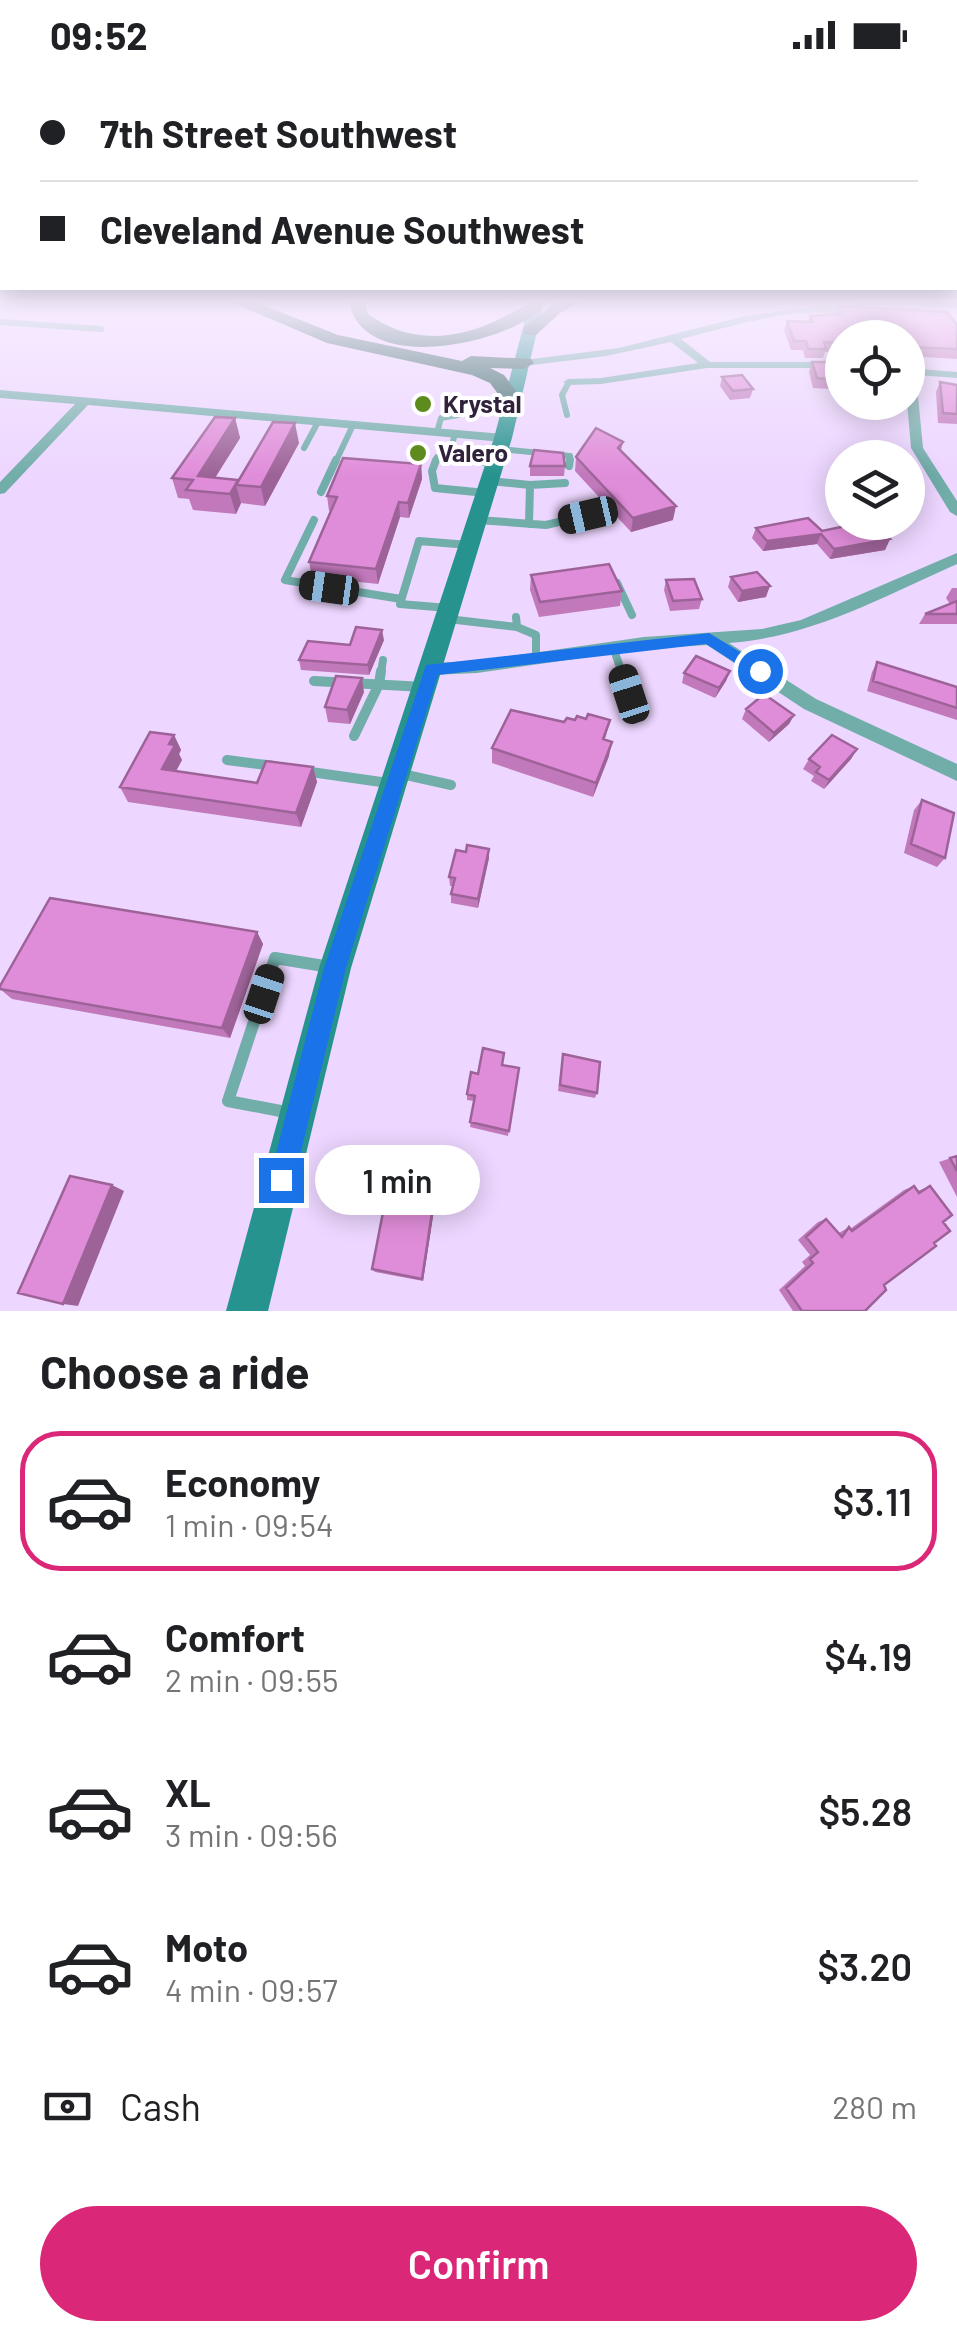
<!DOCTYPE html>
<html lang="en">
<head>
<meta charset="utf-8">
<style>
	:root { --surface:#fff; --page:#f2f2f2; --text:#202124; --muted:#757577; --line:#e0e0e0; --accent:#db2777 }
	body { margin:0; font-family:Barlow,sans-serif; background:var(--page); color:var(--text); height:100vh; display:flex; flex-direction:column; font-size:38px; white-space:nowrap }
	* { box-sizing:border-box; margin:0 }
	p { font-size:32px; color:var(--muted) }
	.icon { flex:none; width:55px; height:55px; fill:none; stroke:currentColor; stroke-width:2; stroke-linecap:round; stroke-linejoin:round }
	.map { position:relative; height:1241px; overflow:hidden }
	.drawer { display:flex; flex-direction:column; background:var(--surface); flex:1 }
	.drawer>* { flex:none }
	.top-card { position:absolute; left:0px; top:0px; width:958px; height:220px; box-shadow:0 5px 25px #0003; display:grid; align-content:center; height:220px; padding:0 40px; background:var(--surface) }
	.fabs { position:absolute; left:825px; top:250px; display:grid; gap:20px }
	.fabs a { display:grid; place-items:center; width:100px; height:100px; border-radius:50%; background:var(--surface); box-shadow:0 5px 25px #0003; font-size:50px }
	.end { position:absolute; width:45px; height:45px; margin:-22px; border:12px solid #1a73e8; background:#fff; box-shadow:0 0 0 5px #fff }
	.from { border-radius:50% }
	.bubble { position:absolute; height:70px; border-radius:35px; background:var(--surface); box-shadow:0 5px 25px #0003; font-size:32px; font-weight:600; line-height:70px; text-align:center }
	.car { position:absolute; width:30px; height:60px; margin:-30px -15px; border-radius:12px; box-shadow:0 0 8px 2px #0007; background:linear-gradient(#222 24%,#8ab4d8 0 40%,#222 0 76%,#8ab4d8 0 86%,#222 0) }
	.top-card b { display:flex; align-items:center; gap:35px; height:95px; font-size:38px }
	.top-card b+b { border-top:2px solid var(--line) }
	.top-card i { width:25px; height:25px; background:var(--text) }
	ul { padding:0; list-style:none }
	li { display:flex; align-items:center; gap:30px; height:140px; margin:0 20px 15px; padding:0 20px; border:5px solid transparent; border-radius:40px }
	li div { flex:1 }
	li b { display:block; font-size:38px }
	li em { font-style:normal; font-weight:600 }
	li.current { border-color:var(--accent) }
	li>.icon { width:90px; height:90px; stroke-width:1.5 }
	h2 { padding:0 40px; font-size:45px; line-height:120px }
	.pay { display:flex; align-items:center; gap:25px; height:110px; padding:0 40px; font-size:38px }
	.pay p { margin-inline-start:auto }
	.action { display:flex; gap:20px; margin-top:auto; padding:20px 40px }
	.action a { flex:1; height:115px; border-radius:60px; background:var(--accent); color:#fff; font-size:40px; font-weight:600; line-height:115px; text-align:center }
	.status { display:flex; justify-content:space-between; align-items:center; height:70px; padding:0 50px; background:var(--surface); direction:ltr }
	.status svg { height:28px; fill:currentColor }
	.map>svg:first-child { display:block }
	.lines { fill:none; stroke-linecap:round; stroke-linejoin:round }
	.service-far3 { stroke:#71ada9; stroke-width:6 }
	.service-far2 { stroke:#71ada9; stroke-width:8 }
	.service-far1 { stroke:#71ada9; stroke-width:10 }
	.service { stroke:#71ada9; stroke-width:12 }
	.minor { fill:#71ada9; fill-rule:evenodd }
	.secondary { fill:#27938e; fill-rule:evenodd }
	.motorway { fill:#2f625f; fill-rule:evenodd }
	.wall { fill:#c179bb }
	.shaded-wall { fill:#9d6398 }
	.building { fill:#e08dd9; stroke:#9d6398; stroke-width:2.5 }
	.route { fill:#1a73e8 }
	.poi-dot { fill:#5e8b1d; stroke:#fff; stroke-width:4 }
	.labels { text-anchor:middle; stroke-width:8; stroke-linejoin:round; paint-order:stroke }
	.far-poi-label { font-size:25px; font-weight:bold; fill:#31223c; stroke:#fff; text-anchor:start }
</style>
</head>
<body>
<div class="status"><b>09:52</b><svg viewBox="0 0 49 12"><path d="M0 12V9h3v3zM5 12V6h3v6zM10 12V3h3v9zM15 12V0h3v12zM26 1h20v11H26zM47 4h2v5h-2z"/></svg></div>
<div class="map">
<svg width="957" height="1241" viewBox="0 0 957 1241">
	<rect width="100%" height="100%" fill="#edd6ff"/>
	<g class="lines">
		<path class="service-far3" d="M890 231 957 235
			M0 252 101 259
			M567 345 562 325 569 312
			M437 362 441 348 458 345
			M304 378 318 352
			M500 379 570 386 569 393
			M444 387 449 385 455 364
			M335 393 353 355
			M435 393 437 387 491 393"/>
		<path class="service-far2" d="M436 390 432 401 435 418 486 423
			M467 390 495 393
			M569 396 570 390
			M490 411 530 415 529 454
			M530 415 565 413
			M321 422 336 390
			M314 450 285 510 401 529
			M478 450 546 455 588 445
			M617 513 632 545
			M448 538 400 534 419 471 469 475
			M448 549 517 557 516 547
			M517 557 536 565V589
			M613 577 622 603
			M381 603 383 590"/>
		<path class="service-far1" d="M621 601 629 624
			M314 611 424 617
			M354 666 379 614 381 601
			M227 690 274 696
			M304 701 388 713
			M402 704 451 715"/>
		<path class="service" d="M291 1043 228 1031 275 888 330 897"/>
		<path class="minor" d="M829 235 862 236 867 239C849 247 818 241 797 243 758 248 719 259 681 269L710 292H842V298H707L601 314 569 315 563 312 569 309 601 308 698 293 671 272 606 286 524 296 518 293 524 290 619 278 745 246Z
			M908 298 957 302V308L916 305 923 378 957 431V446L950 442 911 378 907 332Z
			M0 320 503 364 509 368 503 372 88 335 5 423 0 424V412L75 334 0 328Z
			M957 483V494C882 527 812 567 729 573L816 629 957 694V711L804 639 707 575 644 579 477 603 432 605 423 599 432 593 477 591 644 567 762 559 801 550Z"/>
		<path class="secondary" d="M530 231H544L512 368 351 898 268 1241H226L319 898 494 368Z"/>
		<path class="motorway" d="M229 231H253L338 265 462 291 471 286 531 289 534 293 524 299 490 298 504 305 524 332 514 338 507 336 490 313 472 305 327 273Z
			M349 231H365L368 244C406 272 449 271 491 253 506 247 520 237 535 232L544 237C506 275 361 306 349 231Z
			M558 231H581L560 243 536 265H524V257Z"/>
	</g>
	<path class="wall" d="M871 231H886L884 234 872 233Z
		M839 236 957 255V289L908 286V268H842V282H825L823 288H805L803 280H791L784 260 787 251 808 252 810 246 836 244Z
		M812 292 836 310 832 319 813 318 809 302Z
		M722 307 753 319 750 328 730 330 720 316Z
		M940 312 957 315V354L938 353 936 322Z
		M235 348 240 368 215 408 238 410 299 373 265 436 241 433 236 444 193 440 189 429 178 428 172 408Z
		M623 372 621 381 673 450 631 462 575 401 576 387Z
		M421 394 422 409 409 448 400 447 378 514 312 507 309 492 331 441H329L327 426Z
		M530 396H565L564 406H530Z
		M908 409 922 427 917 437 908 435Z
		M756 458 822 461 890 469 885 480 830 489 817 474 763 481 752 468Z
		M531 505 622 521 620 536 539 547 530 520Z
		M731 507 766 527 738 532 728 517Z
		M666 510 702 529 699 539 670 541 664 520Z
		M952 518H957V554H919L925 544 950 534 946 528Z
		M384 570 369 605 301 600 299 590 350 575Z
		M877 592 957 617V650L867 621 872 602Z
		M730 601 726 611 715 628 682 613 684 603Z
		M364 622 350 654 328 652 325 637Z
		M746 639 794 645 789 654 769 672 742 649Z
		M586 649 610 650 605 670 609 686 593 727 492 693V678L564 652Z
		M174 665 181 680 179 684 182 690 176 701 257 713 313 697 317 712 301 757 128 732 120 717Z
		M857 679 851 689 824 719 811 711 814 706 803 699 809 689Z
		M922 730 945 788 937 797 904 783 914 740Z
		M489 788 478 838 451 833V824L453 816H450L449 807Z
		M257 862 263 874 230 968 12 929 0 919V916Z
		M563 984 597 1023 595 1028 558 1021Z
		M503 995 519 998 508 1066 470 1057 474 1031 467 1030V1024L478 1004Z
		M957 1086V1127L939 1092Z
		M914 1116 918 1121 930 1116 943 1152 934 1173 884 1215 865 1241H793L779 1220 805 1196 802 1192 810 1185 798 1170 818 1152 826 1149 839 1163 849 1157 850 1159 904 1120Z
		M434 1140 423 1211 375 1202 372 1199Z"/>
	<path class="shaded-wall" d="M235 348 240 368 206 422 198 406Z
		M295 353 299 373 265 436 261 417Z
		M421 394 422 409 409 448 408 433Z
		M238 410 236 415 241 433 236 444 230 424Z
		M399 432 400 447 378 514 376 499Z
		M676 436 673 450 631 462 633 448Z
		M821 464 817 474 763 481 767 471Z
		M890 469 885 480 830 489 834 479Z
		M770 516 766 527 738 532 742 521Z
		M382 560 384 570 369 605 368 595Z
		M730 601 726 611 715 628 719 618Z
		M362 608 364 622 350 654 347 640Z
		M794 645 789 654 769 672 774 663Z
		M174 665 181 680 179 684 182 690 169 714 162 699 169 674Z
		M612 672 609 686 593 727 596 713Z
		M857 679 851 689 824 719 829 710Z
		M313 697 317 712 301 757 296 743Z
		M489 779V788L478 838V829Z
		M257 862 263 874 230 968 222 958Z
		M112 1115 124 1121 78 1236 63 1234Z
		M433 1136 434 1140 423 1211 422 1209Z"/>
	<path class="building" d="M839 236 947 242 957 255V279L908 277V268H842V273L824 272 826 279H808L806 271H794L787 251 812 252 810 246 842 244Z
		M812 292H830L836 310 817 308Z
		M742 305 753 319 733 321 722 307Z
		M940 312 957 315V344L943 343Z
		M215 347 235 348 198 406 238 410 230 424 186 420 193 410 172 408Z
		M273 352 295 353 261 417 236 415Z
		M596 358 623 372 618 378 676 436 633 448 576 387Z
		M534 380 563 383 565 396H530Z
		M343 388 421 394 408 433 399 432 376 499 309 492 337 427 327 426Z
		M908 409 922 412V427L908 424Z
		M808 448 822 461 865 452H874L890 469 834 479 821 464 767 471 756 458Z
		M609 494 622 521 540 532 531 505Z
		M757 502 770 516 742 521 731 507Z
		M694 509 702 529 673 531 666 510Z
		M957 531V544H925Z
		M356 557 382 560 368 595 299 590 308 571 350 575Z
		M696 586 730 601 719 618 684 603Z
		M877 592 957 617V638L873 611Z
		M336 606 362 608 347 640 325 637Z
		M764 624 794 645 774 663 746 639Z
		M511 640 564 652 567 648 575 650 577 646 586 649 588 644 610 650 603 669 612 672 596 713 492 678Z
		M150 662 174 665 169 674 175 675 162 699 257 713 266 691 313 697 296 743 120 717Z
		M832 665 857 679 829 710 816 702 820 697 809 689Z
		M922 730 954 743 945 788 911 774Z
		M467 775 489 779 478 829 451 824 455 808 449 807 456 780 466 782Z
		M50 828 257 862 222 958 0 919V916Z
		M483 978 504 983 502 995 519 998 509 1061 470 1052 475 1026 467 1024 471 1002 478 1004Z
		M563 984 600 992 597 1023 560 1015Z
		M957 1086V1101L950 1088Z
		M70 1106 112 1115 63 1234 18 1223Z
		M914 1116 919 1123 930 1116 952 1145 943 1152 950 1161 934 1173 936 1176 884 1215 886 1220 865 1241H802L786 1218 813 1193 810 1189 818 1182 806 1167 826 1149 842 1167 849 1157 852 1161Z
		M386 1127 433 1136 422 1209 372 1199Z"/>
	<linearGradient id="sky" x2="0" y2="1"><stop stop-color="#7bb5ed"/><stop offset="0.57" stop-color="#f7edff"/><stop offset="1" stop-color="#f7edff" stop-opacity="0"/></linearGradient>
	<rect width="957" height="405" fill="url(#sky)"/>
	<path class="route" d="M709 563 765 597V605H754L706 574 438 605 346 898 294 1110 290 1119 281 1123 272 1119 269 1110 324 898 426 595Z"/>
	<g class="poi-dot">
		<circle cx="423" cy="334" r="10"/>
		<circle cx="418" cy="383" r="10"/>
	</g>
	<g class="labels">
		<g class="far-poi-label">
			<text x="443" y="343">Krystal</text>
			<text x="438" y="392">Valero</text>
		</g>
	</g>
</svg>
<div class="fabs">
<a><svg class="icon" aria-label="locate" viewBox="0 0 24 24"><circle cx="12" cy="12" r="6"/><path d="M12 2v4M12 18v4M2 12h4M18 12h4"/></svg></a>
<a><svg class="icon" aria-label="layers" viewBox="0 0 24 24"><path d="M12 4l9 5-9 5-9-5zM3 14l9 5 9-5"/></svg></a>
</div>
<i class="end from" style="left:760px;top:601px"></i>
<i class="end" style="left:281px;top:1110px"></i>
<div class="bubble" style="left:315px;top:1075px;width:165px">1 min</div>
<i class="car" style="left:588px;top:445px;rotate:257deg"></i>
<i class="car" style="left:329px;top:518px;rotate:278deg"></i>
<i class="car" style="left:629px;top:624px;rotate:342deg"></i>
<i class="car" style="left:264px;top:924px;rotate:18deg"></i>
<div class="top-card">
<b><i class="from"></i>7th Street Southwest</b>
<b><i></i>Cleveland Avenue Southwest</b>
</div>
</div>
<section class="drawer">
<h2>Choose a ride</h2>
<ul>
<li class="current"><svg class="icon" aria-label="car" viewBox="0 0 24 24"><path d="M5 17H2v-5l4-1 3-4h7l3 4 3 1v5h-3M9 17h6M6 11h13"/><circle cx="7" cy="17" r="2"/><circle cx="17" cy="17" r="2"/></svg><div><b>Economy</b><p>1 min · 09:54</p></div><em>$3.11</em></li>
<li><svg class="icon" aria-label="car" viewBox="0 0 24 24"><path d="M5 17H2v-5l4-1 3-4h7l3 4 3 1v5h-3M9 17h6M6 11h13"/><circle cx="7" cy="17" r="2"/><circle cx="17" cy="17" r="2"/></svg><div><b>Comfort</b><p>2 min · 09:55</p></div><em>$4.19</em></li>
<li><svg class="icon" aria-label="car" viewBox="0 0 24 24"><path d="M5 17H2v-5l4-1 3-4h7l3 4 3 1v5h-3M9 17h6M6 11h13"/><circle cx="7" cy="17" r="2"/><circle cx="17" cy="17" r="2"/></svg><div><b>XL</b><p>3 min · 09:56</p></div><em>$5.28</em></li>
<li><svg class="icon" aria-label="car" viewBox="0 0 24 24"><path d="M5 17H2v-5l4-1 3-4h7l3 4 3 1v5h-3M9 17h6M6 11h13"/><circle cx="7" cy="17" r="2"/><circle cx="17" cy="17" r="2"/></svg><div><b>Moto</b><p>4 min · 09:57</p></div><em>$3.20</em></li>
</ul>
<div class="pay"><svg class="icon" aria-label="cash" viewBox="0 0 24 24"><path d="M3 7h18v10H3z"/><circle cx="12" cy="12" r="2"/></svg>Cash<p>280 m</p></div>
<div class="action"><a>Confirm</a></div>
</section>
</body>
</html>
